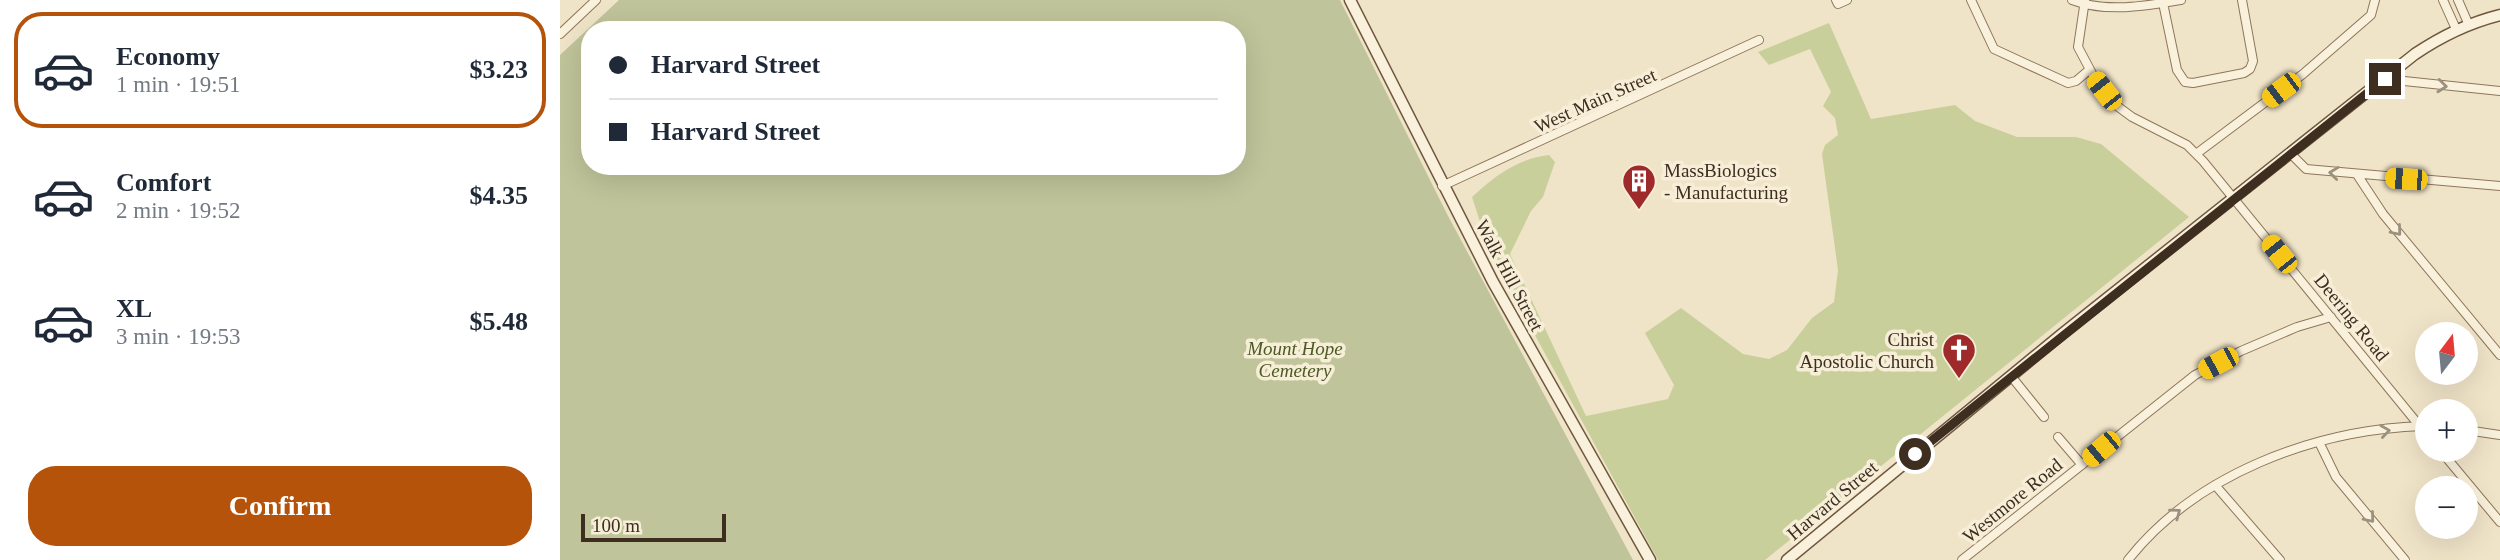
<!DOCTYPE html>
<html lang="en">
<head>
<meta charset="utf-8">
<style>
	:root { --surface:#fff; --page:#f6f6f7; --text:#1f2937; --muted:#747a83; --line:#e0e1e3; --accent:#b45309 }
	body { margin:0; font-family:Georgia,serif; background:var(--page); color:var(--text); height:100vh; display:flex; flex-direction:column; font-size:26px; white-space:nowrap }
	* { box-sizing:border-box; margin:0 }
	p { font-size:23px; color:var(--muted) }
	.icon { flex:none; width:38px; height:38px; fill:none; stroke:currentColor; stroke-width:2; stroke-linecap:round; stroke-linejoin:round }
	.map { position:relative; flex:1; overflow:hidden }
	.drawer { display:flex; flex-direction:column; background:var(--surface); width:560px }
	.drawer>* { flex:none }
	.guide { position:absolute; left:21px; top:21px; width:665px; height:154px; border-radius:28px; box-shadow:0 7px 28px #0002; display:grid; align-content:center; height:154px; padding:0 28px; background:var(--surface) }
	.needle { width:46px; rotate:16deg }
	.fabs { position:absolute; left:1855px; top:322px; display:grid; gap:14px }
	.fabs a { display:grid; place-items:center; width:63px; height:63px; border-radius:50%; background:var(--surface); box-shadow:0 7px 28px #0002; font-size:35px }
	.scale { position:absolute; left:21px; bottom:18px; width:145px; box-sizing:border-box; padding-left:7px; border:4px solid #3d2e20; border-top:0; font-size:19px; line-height:24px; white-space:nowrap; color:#3d2e20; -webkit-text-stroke:5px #f7eed8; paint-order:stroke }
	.end { position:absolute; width:32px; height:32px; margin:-16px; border:9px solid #3d2e20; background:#fff; box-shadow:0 0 0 4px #fff }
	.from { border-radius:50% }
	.car { position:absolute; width:21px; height:42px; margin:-21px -10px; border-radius:9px; box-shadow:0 0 5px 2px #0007; background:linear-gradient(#f5c518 24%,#345 0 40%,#f5c518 0 76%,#345 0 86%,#f5c518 0) }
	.guide b { display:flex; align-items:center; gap:24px; height:66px; font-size:26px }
	.guide b+b { border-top:2px solid var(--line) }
	.guide i { width:18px; height:18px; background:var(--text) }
	ul { padding:12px 0 0; list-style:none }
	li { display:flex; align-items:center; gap:21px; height:116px; margin:0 14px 10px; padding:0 14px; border:4px solid transparent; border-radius:28px }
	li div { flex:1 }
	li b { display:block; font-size:26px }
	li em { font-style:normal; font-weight:800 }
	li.on { border-color:var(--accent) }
	li>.icon { width:63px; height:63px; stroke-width:1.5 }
	.cta { display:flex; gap:14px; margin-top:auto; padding:14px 28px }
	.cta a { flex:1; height:80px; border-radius:28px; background:var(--accent); color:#fff; font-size:28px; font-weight:800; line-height:80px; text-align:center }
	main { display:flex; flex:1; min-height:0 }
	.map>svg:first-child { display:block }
	.green { fill:#c9cf9b }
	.cemetery { fill:#bfc49a; fill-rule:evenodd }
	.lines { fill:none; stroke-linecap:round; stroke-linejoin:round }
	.minor-casing { stroke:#8d765c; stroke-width:10 }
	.secondary-casing { stroke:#6f573f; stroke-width:13 }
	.minor { stroke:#faf1dc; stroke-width:8 }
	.secondary { stroke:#faf1dc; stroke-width:10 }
	.oneway { stroke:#9c907e }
	.route { stroke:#3d2e20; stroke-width:9 }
	.labels { text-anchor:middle; stroke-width:7; stroke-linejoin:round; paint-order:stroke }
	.street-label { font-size:19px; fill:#3d2e20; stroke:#f7eed8 }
	.poi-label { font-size:19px; fill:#3d2e20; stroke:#f7eed8; text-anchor:start }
	.park-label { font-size:19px; font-style:italic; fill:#4d5a26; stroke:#f7eed8 }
</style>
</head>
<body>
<main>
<section class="drawer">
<ul>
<li class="on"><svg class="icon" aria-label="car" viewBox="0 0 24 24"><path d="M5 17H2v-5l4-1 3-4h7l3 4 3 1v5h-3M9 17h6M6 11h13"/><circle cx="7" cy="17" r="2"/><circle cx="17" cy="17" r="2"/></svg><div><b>Economy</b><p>1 min · 19:51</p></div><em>$3.23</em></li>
<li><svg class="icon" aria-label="car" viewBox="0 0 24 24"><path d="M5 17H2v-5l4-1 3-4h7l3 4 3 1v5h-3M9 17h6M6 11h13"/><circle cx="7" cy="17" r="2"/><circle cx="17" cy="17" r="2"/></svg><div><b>Comfort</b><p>2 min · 19:52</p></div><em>$4.35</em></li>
<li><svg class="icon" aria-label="car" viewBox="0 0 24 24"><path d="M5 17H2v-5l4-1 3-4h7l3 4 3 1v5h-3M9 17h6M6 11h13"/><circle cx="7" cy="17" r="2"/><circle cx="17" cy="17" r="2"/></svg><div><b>XL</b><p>3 min · 19:53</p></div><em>$5.48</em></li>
</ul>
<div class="cta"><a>Confirm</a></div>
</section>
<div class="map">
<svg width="1940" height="560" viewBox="0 0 1940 560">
	<rect width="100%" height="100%" fill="#f0e4c8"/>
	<path class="green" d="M1269 23 1311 119 1395 105 1415 121 1457 137H1516L1541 144 1629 217 1205 560H1098L930 253 912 197C934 176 959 158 989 155L995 162 983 197 971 211 950 254 1026 416 1108 399 1114 385 1085 333 1121 308 1183 354 1209 359 1227 350 1252 318 1274 302 1278 270 1262 154 1265 145 1278 135 1275 118 1263 106 1271 92 1250 49 1209 65 1198 52Z"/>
	<path class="cemetery" d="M59 0H780L887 214 1073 560H0V55ZM30 30H677V166H30Z"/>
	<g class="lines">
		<g class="minor-casing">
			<path id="minor" d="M1276 0 1278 4 1287 0
				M1411 0 1434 49 1508 83 1516 81 1529 70
				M1512 0C1546 13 1586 6 1621 0
				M1525 0 1518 47 1535 79 1553 103 1572 117 1627 145 1643 161 1867 435
				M1883 0 1896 29
				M1898 0 1908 23
				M1603 3 1617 70 1625 82 1633 83 1684 73 1690 69 1693 61 1682 0
				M0 34 36 0
				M1825 79 1940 91
				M1730 153 1746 169 1940 186
				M1636 154 1743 74 1811 15 1815 0
				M1798 176 1823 214 1940 355
				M882 186 1199 40
				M1451 376 1484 417
				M1906 430 1940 435
				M1498 437 1522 465
				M1759 442 1776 477 1845 560
				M1880 450 1940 522
				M1655 485 1720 560
				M1402 560 1635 375 1681 351 1737 327 1771 317
				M1568 560C1636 474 1754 430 1862 426"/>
		</g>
		<g class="secondary-casing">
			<path id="secondary" d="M790 0 933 282 1090 560
				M1227 560 1502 334 1855 54C1883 35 1908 23 1940 15"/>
		</g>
		<use href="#minor" class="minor"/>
		<use href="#secondary" class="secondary"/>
	</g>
	<defs><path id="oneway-chevron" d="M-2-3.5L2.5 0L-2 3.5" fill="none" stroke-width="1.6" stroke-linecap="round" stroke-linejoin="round" transform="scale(1.75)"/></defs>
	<g class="oneway">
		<use href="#oneway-chevron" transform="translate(1882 86) rotate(6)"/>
		<use href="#oneway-chevron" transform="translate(1774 173) rotate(-173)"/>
		<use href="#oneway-chevron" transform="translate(1837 231) rotate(50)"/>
		<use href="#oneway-chevron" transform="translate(1825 431) rotate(-8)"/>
		<use href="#oneway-chevron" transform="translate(1616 513) rotate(-37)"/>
		<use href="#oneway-chevron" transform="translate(1810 518) rotate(50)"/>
	</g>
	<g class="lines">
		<path class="route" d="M1355 454 1825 79"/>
	</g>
	<defs>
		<g id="building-pin" transform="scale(1.75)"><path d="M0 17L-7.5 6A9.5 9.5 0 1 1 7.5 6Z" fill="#9e2a2b" stroke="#f7eed8"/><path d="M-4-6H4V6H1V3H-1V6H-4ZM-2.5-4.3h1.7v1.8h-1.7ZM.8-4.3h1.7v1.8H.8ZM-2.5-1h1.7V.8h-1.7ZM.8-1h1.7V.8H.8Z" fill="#fff"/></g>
		<g id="church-pin" transform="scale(1.75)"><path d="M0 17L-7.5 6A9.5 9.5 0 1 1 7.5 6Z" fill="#9e2a2b" stroke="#f7eed8"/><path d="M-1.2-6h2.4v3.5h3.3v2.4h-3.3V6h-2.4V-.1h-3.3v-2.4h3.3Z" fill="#fff"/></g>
	</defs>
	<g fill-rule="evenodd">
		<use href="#building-pin" x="1079" y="181"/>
		<use href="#church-pin" x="1399" y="350"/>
	</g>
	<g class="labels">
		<g class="street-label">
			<text transform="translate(1035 100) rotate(-24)" y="7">West Main Street</text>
			<text transform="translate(950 275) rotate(62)" y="7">Walk Hill Street</text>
			<text transform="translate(1792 317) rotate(51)" y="7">Deering Road</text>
			<text transform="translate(1272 500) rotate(-40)" y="7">Harvard Street</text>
			<text transform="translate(1452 500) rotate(-39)" y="7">Westmore Road</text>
		</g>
		<g class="poi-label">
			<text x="1104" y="177">MassBiologics<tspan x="1104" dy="22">- Manufacturing</tspan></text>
			<text x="1374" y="346" text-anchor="end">Christ<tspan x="1374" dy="22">Apostolic Church</tspan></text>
		</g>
		<g class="park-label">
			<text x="735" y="355">Mount Hope<tspan x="735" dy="22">Cemetery</tspan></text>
		</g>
	</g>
</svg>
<div class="fabs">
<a><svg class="needle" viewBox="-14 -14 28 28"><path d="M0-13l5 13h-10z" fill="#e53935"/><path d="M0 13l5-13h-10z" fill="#747a83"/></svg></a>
<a>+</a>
<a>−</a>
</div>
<div class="scale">100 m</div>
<i class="end from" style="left:1355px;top:454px"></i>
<i class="end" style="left:1825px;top:79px"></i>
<i class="car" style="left:1721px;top:90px;rotate:233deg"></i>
<i class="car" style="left:1544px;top:91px;rotate:322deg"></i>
<i class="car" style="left:1846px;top:179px;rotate:274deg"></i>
<i class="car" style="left:1719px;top:254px;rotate:321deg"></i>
<i class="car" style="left:1658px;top:363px;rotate:242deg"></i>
<i class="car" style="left:1541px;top:449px;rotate:230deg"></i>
<div class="guide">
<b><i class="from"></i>Harvard Street</b>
<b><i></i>Harvard Street</b>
</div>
</div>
</main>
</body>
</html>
